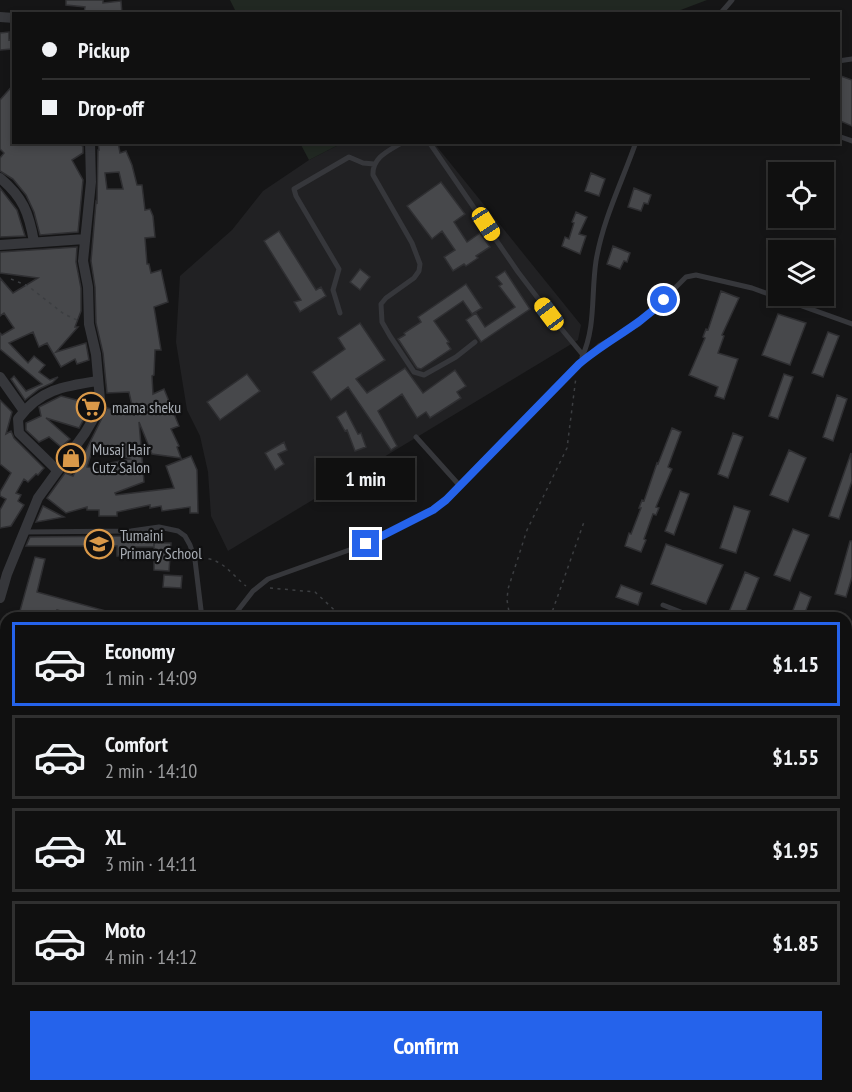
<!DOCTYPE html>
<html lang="en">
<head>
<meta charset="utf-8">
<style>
	:root { --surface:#101010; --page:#1e1e1e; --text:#f1f3f6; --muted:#9c9d9f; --line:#303030; --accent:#2563eb }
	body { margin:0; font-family:"PT Sans Narrow",sans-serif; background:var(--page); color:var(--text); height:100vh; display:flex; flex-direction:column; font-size:22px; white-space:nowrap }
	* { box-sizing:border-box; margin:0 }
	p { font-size:20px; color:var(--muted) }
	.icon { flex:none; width:33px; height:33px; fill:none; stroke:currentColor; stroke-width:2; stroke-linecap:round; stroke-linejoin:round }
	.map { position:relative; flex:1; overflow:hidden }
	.sheet { position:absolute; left:0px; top:612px; width:852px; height:480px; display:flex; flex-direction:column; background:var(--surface); border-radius:18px 18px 0 0; box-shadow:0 3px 9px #0003,0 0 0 2px var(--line) }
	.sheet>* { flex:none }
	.banner { position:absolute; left:12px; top:12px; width:828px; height:132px; border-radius:0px; box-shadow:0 3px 9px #0003,0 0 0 2px var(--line); display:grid; align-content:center; height:132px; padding:0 30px; background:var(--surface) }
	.buttons { position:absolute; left:768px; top:162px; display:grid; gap:12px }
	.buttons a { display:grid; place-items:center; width:66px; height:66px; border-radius:0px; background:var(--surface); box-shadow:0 3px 9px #0003,0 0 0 2px var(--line); font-size:30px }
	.end { position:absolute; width:27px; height:27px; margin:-14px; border:8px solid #2563eb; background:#fff; box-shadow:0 0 0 3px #fff }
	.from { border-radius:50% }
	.bubble { position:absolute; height:42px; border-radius:0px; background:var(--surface); box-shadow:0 3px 9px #0003,0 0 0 2px var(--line); font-size:20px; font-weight:600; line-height:42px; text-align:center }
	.car { position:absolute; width:18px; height:36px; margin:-18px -9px; border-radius:8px; box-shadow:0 0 4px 2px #0007; background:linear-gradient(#f5c518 24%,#345 0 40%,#f5c518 0 76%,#345 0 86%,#f5c518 0) }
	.banner b { display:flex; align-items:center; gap:21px; height:57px; font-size:22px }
	.banner b+b { border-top:2px solid var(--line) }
	.banner i { width:15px; height:15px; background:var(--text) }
	ul { padding:10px 0 0; list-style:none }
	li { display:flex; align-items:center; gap:18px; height:84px; margin:0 12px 9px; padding:0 18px; border:3px solid var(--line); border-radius:0px }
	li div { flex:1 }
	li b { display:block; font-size:22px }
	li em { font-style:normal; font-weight:600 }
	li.selected { border-color:var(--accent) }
	li>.icon { width:54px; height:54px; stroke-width:1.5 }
	.button { display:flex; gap:12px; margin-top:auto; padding:12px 30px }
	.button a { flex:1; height:69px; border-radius:0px; background:var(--accent); color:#fff; font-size:24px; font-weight:600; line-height:69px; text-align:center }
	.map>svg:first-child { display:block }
	.built { fill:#212123 }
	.green { fill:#212822 }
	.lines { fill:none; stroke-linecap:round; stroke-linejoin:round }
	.stream { stroke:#323a3f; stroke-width:3 }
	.building { fill:#47484b; stroke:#2f2f32; stroke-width:1.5; fill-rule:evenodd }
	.path { stroke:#3c3e41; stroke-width:1.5; stroke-dasharray:3 4.5; stroke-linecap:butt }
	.service { stroke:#36373b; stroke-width:5 }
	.minor { stroke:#36373b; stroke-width:10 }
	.route { stroke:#2563eb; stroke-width:8 }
	.labels { text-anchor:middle; stroke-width:4.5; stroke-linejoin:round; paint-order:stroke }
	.poi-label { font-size:16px; fill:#a8adb4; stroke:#101011; text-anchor:start }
</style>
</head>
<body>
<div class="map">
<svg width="852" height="1092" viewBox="0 0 852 1092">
	<rect width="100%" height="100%" fill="#151516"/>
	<path class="built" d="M342 143H434L581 325 578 340 228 551 211 516 208 472 200 436 187 410 176 342 180 276 232 230 263 191 309 160Z
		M0 711 6 712V864L0 861Z"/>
	<path class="green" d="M230 0H707L670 14H237Z
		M300 143H342L309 160Z"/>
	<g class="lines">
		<path class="stream" d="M0 946 6 948"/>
	</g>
	<path class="building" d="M66 0H103V3L121 1 122 14 84 13 85 7 66 5Z
		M9 32V40L12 39V49L0 50V33Z
		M838 75 852 80V126L838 120Z
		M14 84V142H80L83 147V153L72 160 83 180 78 232 40 235 34 212 26 195 13 179 0 171V158L4 153 0 149V100Z
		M98 142H118L120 153 126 151 132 165 137 185H142L145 210 150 209 153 216 155 237 145 238 147 264H149L151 273 161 270 168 302 154 307 161 350H155L154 375 152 376 153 394 164 389 179 426 171 429 179 446 177 447 181 458 152 454 139 422 144 482 115 493 116 495 174 488 166 466 191 456 197 470 198 513H190V507L162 511 161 506 150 508V505L117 512V516H99V510H87V507L66 513 47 498 65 473 73 476 107 408 134 415 129 392 107 393 103 353 96 323 95 287 91 261 96 202 97 204 98 150H99ZM119 172 123 189H107L105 173ZM94 445 130 459 110 463 112 471 87 467Z
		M591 173 605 179 599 196 585 191Z
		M441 182 465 214 454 222 467 242 480 233 490 247 476 256 478 258 466 266 464 264 453 271 444 257 455 250 442 231 432 239 407 206Z
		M0 188 17 210 25 236 0 237Z
		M634 188 651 195 648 204 644 203 641 211 628 207Z
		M576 212 587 217 579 234 586 236 580 254 562 246 565 237 569 239 574 223 572 222Z
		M279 231 316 290 321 287 326 296 300 312 294 302 301 300 264 241Z
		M613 246 630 253 627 262 624 261 620 269 607 264Z
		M77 247 76 262 81 288V311L75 327H78L56 352 86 343 89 360 77 364 75 359 61 367 47 343 39 347 33 332 9 343 28 363 34 356 45 365 39 372 50 380 58 377 52 383 39 389 25 400 11 379 14 376 26 391 42 384 0 349V333L2 335 14 328 4 313 0 316V278L13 293 38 278 0 273V252Z
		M360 269 370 277 360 290 350 282Z
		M505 271 530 309 481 342 466 320 476 313 485 327 515 307 499 286 502 284 496 277Z
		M466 284 482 308 472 314 463 301 434 321 449 342 447 343 451 349 421 369 417 368 398 339 405 335 404 333 421 322 418 317Z
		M721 291 739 298 722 335 724 336 718 353 738 359 724 399 715 396 718 387 689 375 705 338 703 337 706 329 708 330Z
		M778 314 806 323 790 365 762 355Z
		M360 323 385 360 356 379 367 393 405 368 423 393 455 370 466 386 457 392 461 398 430 418 426 412 417 418 402 394 378 411 397 446 391 450 348 387 331 400 312 372 345 349 338 338Z
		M828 332 839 336 823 377 812 373Z
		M247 374 260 391 220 420 207 402Z
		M784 374 793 377 778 419 769 416Z
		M837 395 847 399 833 441 823 437Z
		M61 396 92 404 79 428 46 418 70 439 61 447 49 437 39 442 26 430V423L41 416 39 407Z
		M0 400 12 412 6 434 11 431 14 438 44 468 38 475 36 474 28 482 24 479 16 493 21 495 18 501 24 505 11 526 0 528V510L6 499 0 496V492L11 473 0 464Z
		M346 411 358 434 361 433 366 447 355 451 347 430 345 431 337 417Z
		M672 428 681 432 668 467 672 469 656 507 659 508 656 515 653 514 644 539 646 540 641 552 625 546 629 533 631 534 641 508H639L642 500 644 501 657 463 658 464Z
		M733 433 743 437 728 478 718 474Z
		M284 442 287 450 278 454 284 464 275 470 265 453Z
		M789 450 806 458 788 502 770 495Z
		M851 453 852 481 839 519 829 516Z
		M680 491 689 494 674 535 665 531Z
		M43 506 64 517 36 522Z
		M734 506 750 511 736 553 720 548Z
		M793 529 809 535 790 581 774 575Z
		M149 533V540H154V546V543H171L169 571 154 570V547H132V557L117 556V546H26L30 537 131 536Z
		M850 541H852V577L846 597 835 594Z
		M666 544 723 565 706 604 651 584Z
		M35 557 45 559 37 592 124 616V618H86L57 610 55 618H18Z
		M745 572 759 578 743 618 729 612Z
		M164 575 182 576 181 588 163 587Z
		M621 585 642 593 638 605 616 597Z
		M800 592 811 597 803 618H790Z"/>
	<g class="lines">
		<path class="path" d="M11 279 28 286 64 314 79 321
			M201 558C222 558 231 574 246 586
			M270 588 315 592 343 618
			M510 618 507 600 508 589 527 530 567 448 576 377
			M550 618 584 522
			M0 1079 6 1081"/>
		<path class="service" d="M720 14 732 0
			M838 61 852 59
			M838 136 852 141
			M403 142C390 150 372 157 373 175L412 243 420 264 419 271 414 278 386 298 381 304 382 322 390 336 414 372 424 375 456 357 475 342
			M429 142 518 272 559 326 583 355
			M340 313 333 290 339 269 296 196 294 189 349 157 363 163 374 164
			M582 357C596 327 591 294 596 261 603 219 622 182 636 142
			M416 437 460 486
			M24 532 131 531 159 527 178 531 185 536 190 545 195 560 202 618
			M663 605 696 618
			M232 618 253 591 268 579 366 544 433 510 460 486 579 364 599 346 639 324 686 277 696 275 752 288 852 324
			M846 674 852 677
			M846 775 852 759
			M846 815 852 817
			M846 870 852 872
			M846 927 852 930
			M846 1008 852 996
			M715 1086 717 1092
			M424 1092V1086
			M562 1092 573 1086"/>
		<path class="minor" d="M0 17 14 18
			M0 178C23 197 29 213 34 242
			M0 245 85 239
			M0 377 24 411
			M57 470 19 433 18 419C39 390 63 386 98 381
			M0 598 7 574 38 498 85 433 99 409 100 400 96 354 89 324 88 287 83 261 91 182 90 142
			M0 654 6 657
			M0 704H6
			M0 877 6 879
			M0 951 6 954
			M281 1086 288 1092
			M34 1092 36 1086"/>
	</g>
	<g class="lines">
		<path class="route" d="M366 544 433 510 446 500 579 364C607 340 638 327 664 300"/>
	</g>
	<defs>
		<g id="supermarket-ring" transform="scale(1.5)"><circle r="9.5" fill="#101011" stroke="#da9949" stroke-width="1.5"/><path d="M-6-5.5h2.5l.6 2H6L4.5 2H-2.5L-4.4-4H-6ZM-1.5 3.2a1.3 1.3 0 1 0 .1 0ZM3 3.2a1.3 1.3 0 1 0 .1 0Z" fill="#da9949"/></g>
		<g id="shop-ring" transform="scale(1.5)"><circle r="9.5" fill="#101011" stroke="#da9949" stroke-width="1.5"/><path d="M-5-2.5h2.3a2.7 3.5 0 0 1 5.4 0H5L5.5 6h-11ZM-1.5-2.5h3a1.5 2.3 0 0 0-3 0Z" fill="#da9949"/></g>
		<g id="school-ring" transform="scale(1.5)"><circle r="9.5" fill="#101011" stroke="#da9949" stroke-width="1.5"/><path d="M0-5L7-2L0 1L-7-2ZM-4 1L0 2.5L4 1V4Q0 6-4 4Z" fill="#da9949"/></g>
	</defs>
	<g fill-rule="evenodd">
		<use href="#supermarket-ring" x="91" y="407"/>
		<use href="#shop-ring" x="71" y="458"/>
		<use href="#school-ring" x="99" y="544"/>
	</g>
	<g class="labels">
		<g class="poi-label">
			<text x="112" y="413">mama sheku</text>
			<text x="92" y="455">Musaj Hair<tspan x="92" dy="18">Cutz Salon</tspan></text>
			<text x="120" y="541">Tumaini<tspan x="120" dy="18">Primary School</tspan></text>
		</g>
	</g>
</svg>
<div class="buttons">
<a><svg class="icon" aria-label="locate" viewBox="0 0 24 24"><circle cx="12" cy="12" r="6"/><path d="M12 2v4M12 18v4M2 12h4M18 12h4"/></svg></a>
<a><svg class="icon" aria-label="layers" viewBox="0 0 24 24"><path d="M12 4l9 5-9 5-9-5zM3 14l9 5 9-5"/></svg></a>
</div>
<i class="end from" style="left:664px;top:300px"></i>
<i class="end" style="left:366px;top:544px"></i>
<div class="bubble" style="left:316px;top:458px;width:99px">1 min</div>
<i class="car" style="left:486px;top:224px;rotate:147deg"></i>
<i class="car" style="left:549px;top:314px;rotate:323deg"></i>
<div class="banner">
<b><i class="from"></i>Pickup</b>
<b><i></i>Drop-off</b>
</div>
<section class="sheet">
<ul>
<li class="selected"><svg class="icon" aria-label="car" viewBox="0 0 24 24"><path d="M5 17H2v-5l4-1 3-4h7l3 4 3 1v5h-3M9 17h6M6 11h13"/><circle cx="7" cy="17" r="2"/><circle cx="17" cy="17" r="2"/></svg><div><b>Economy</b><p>1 min · 14:09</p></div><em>$1.15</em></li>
<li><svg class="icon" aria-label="car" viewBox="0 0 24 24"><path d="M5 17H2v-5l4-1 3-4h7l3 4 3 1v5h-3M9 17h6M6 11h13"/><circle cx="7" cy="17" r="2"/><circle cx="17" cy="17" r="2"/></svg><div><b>Comfort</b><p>2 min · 14:10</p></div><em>$1.55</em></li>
<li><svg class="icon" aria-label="car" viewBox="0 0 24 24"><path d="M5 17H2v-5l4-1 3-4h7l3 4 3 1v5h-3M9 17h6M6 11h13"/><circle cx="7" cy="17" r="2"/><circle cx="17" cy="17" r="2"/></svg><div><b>XL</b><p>3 min · 14:11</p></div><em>$1.95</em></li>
<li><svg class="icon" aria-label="car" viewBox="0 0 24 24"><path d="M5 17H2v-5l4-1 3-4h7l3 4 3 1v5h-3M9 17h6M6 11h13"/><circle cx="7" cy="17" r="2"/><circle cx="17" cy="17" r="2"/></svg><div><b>Moto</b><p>4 min · 14:12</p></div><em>$1.85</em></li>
</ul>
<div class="button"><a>Confirm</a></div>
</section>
</div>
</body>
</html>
